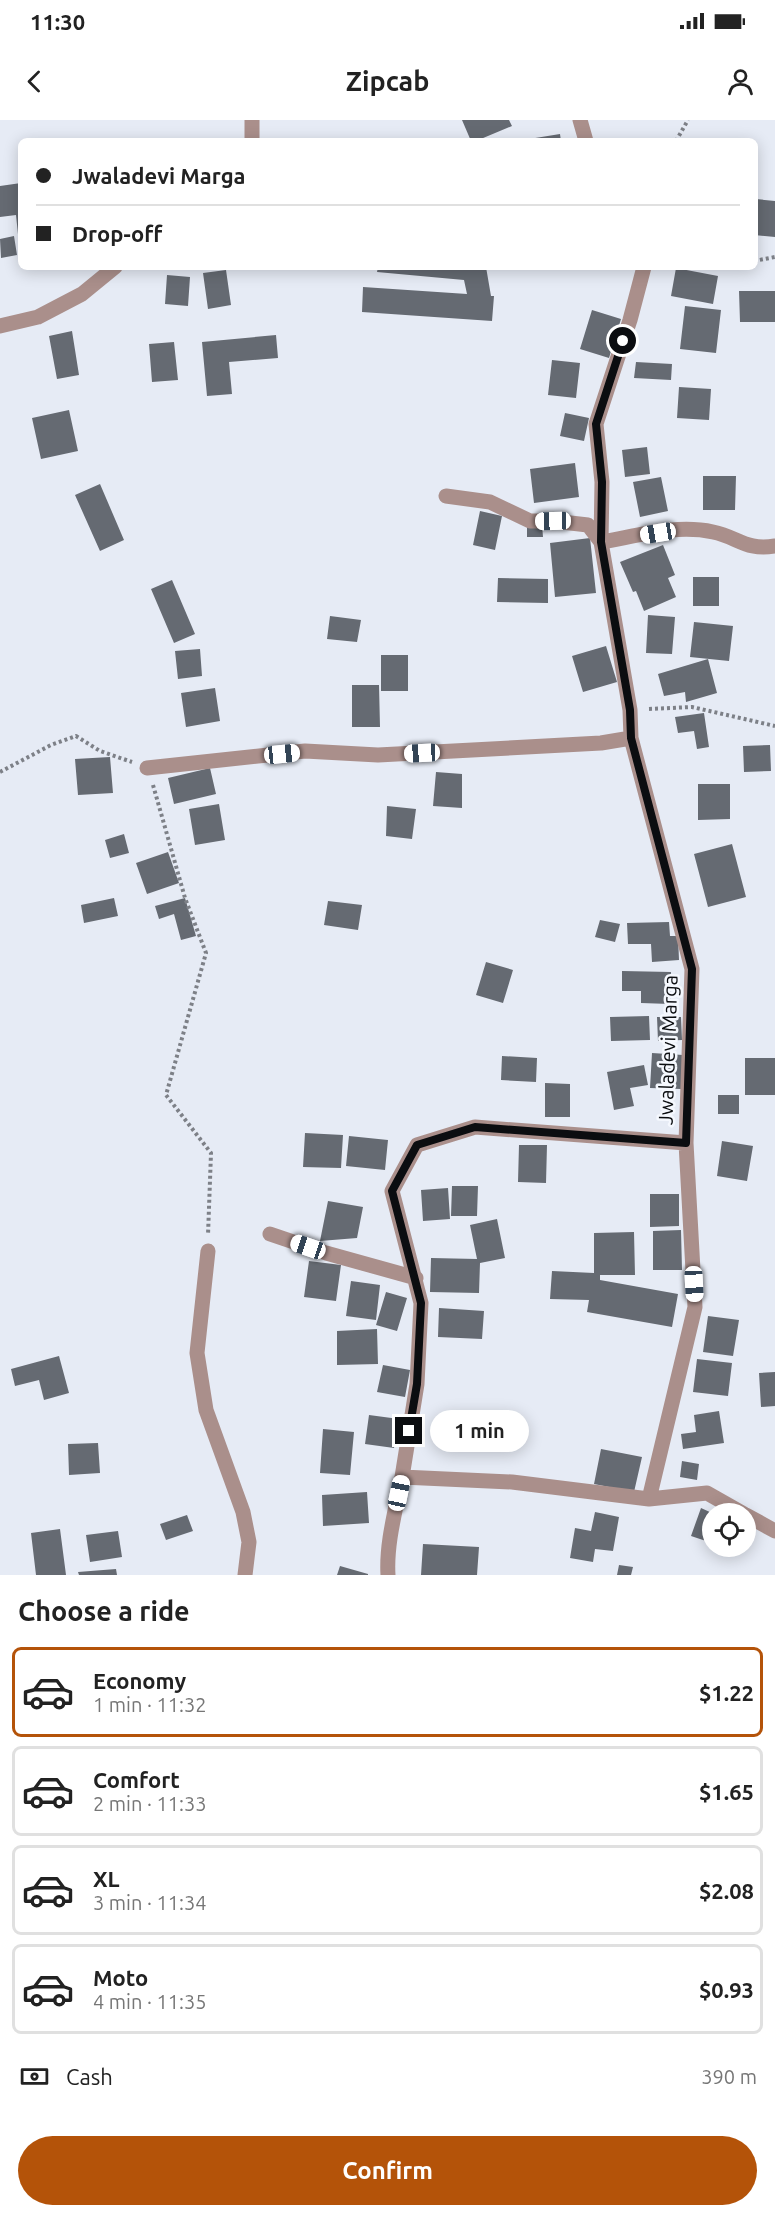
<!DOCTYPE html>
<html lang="en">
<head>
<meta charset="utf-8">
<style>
	:root { --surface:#fff; --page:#f6f6f6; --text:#222; --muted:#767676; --line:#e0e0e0; --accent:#b45309 }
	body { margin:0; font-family:Ubuntu,sans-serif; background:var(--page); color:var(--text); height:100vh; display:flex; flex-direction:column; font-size:22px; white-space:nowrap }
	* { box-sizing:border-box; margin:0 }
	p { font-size:20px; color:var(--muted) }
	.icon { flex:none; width:33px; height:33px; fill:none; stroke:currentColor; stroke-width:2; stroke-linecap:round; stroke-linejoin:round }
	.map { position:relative; height:1455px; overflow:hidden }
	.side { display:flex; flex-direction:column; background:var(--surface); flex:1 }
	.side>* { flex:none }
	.hud { position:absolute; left:18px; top:18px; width:740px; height:132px; border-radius:9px; box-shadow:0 3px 15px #0003; display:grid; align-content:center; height:132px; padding:0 18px; background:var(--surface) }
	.fabs { position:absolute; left:702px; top:1383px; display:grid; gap:12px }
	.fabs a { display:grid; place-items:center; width:54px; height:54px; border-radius:50%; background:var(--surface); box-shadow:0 3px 15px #0003; font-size:30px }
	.end { position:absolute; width:27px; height:27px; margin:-14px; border:8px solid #0b0d10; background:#fff; box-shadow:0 0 0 3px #fff }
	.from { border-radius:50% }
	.bubble { position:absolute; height:42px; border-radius:21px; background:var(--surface); box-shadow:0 3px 15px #0003; font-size:20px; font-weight:700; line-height:42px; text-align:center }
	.car { position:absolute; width:18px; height:36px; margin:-18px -9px; border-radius:8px; box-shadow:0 0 4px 2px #0007; background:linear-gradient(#fff 24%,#345 0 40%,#fff 0 76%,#345 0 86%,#fff 0) }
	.hud b { display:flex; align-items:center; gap:21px; height:57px; font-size:22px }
	.hud b+b { border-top:2px solid var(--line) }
	.hud i { width:15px; height:15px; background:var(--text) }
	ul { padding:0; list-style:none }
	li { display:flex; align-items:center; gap:18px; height:90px; margin:0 12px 9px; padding:0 6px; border:3px solid var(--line); border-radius:9px }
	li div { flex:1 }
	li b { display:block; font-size:22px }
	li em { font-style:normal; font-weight:700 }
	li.active { border-color:var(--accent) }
	li>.icon { width:54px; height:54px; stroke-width:1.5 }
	h2 { padding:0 18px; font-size:27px; line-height:72px }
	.pay { display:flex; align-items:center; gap:15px; height:66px; padding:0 18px; font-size:22px }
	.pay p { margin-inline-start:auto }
	.button { display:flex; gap:12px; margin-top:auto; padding:12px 18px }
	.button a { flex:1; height:69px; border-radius:36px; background:var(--accent); color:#fff; font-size:24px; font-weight:700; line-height:69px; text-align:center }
	.status { display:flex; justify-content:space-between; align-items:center; height:42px; padding:0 30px; background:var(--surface); direction:ltr }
	.status svg { height:16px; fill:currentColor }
	header { display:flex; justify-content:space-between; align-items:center; height:78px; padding:0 18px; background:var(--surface); font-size:27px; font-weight:700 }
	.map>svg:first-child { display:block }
	.building { fill:#656a72 }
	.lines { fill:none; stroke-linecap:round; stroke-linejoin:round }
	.path { stroke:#7d8087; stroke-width:4; stroke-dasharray:3 3; stroke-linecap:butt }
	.street { stroke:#aa8f8b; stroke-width:15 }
	.route { stroke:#0b0d10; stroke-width:8 }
	.labels { text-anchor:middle; stroke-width:5; stroke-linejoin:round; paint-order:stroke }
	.street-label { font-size:20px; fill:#0b0d10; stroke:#f5f8fe }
</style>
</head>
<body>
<div class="status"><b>11:30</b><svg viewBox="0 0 49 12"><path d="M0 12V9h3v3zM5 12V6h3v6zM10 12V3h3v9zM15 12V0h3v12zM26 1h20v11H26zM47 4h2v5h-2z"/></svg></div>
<header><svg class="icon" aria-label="back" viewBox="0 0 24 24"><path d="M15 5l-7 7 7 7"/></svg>Zipcab<svg class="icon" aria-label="person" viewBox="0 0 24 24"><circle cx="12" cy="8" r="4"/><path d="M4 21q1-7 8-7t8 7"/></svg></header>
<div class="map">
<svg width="775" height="1455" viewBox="0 0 775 1455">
	<rect width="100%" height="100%" fill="#e6ebf5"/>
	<path class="building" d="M462 0H509L512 6 476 21H471Z
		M560 14 561 21H523V20Z
		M21 63V124H19L16 95 0 97V66Z
		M756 79 775 81V117L754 115Z
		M14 116 17 135 1 138 0 119Z
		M378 147H486L491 176H494L492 201 362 192 363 167 467 174 464 160 377 152Z
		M676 148 718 156 713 184 671 176Z
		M226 150 231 185 208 189 203 153Z
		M167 155 190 157 188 186 165 184Z
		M739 171H775V202H740Z
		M685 186 721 190 716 233 680 229Z
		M592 190 621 199 609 238 580 229Z
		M72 211 79 255 57 259 49 216Z
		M276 215 278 238 229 242 232 274 207 276 202 222Z
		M174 222 178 260 152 262 149 224Z
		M552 240 580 243 576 278 548 275Z
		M636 242 672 244 671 260 634 258Z
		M679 267 711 269 709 300 677 298Z
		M69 290 78 331 41 339 32 298Z
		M565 293 589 298 584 321 560 316Z
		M647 327 650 354 625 357 622 330Z
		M575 343 579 377 534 383 530 349Z
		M703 356H736L735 390H703Z
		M661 357 668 391 640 397 633 362Z
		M100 364 124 420 100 431 75 375Z
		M480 391 502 396 495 430 473 425Z
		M542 405 543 417H527V406Z
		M590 418 596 473 555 477 550 423Z
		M663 425 675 455 668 458 676 477 644 491 636 471 633 472 620 442Z
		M693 457H719V486H693Z
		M498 458 548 459V483L497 482Z
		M172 460 195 514 174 523 151 469Z
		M648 495 675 497 672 534 646 533Z
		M330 496 361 500 357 522 327 519Z
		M694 502 733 506 729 541 690 537Z
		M606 526 617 562 583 572 572 536Z
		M200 529 202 556 178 559 175 531Z
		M381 535H408V571H381Z
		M708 539 717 573 686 582 685 572 664 576 658 554Z
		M352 565H379L380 607H352Z
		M215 568 220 601 186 607 181 573Z
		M704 593 709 627 697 629 694 611 678 613 675 597Z
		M770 625 771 651 744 652 743 626Z
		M110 637 113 673 78 675 75 639Z
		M210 648 216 674 174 684 168 658Z
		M436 652 462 654V688L433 686Z
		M698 664H730V699L698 700Z
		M219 684 225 720 195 725 189 689Z
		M387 686 416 689 412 719 386 716Z
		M124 714 129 733 110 738 105 720Z
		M732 724 746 777 708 787 694 734Z
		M168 732 179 763 147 774 136 743Z
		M114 778 118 796 84 803 81 785Z
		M185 778 196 816 181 820 174 794 159 799 155 786Z
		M328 781 362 785 358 810 324 805Z
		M600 800 620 804 615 822 595 817Z
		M669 802 670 816H678L679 840 652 842 651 824H628L627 803Z
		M486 842 513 850 503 883 476 875Z
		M622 851 671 852 670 884 641 883V871H622Z
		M649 896 650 920 611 921 610 897Z
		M657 897H681L682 920 658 921Z
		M652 933 683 935 681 969 650 968Z
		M502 936 537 938 536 962 501 960Z
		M745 938H775V975H745Z
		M644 945 648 965 630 968 634 986 614 990 607 952Z
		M545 963 570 964V997H545Z
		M718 975H739V994H718Z
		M305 1013 343 1015 341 1048 303 1047Z
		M349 1016 388 1020 385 1050 346 1046Z
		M722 1021 753 1026 747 1061 717 1056Z
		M519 1025H547L546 1063 518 1062Z
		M452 1066H478L477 1096H451Z
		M448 1068 450 1099 423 1101 421 1070Z
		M650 1074H679V1106L650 1107Z
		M328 1081 363 1087 357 1118 320 1121Z
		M497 1099 505 1138 480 1143 479 1173 430 1172 431 1138 477 1139 470 1105Z
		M681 1110 682 1150H653V1111Z
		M634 1112 635 1155H600V1160L678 1174 672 1207 587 1192 589 1180 550 1179 552 1151 594 1153V1113Z
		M309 1141 341 1145 336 1181 304 1177Z
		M351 1161 380 1165 376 1200 346 1196Z
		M386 1172 407 1178 397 1211 376 1205Z
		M439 1188 484 1191 482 1219 438 1217Z
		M708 1196 739 1200 733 1236 703 1232Z
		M377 1209 378 1244 337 1245V1211Z
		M59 1236 69 1273 44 1280 39 1260 15 1266 11 1249Z
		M697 1239 732 1243 728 1276 693 1272Z
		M383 1245 410 1250 405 1277 377 1272Z
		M775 1252V1286L761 1287 759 1253Z
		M719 1291 724 1323 683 1329 681 1314 696 1312 694 1295Z
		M369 1295 399 1299 394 1328 365 1324Z
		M323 1309 354 1312 350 1355 320 1353Z
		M98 1323 100 1353 69 1355 68 1324Z
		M601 1329 642 1337 634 1372 594 1364Z
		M682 1341 699 1344 697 1360 680 1357Z
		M367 1372 369 1403 323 1406 322 1375Z
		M701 1388 712 1393V1423L691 1416Z
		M595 1392 619 1397 613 1431 595 1429 593 1442 570 1438 575 1408 591 1411Z
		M187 1395 193 1411 166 1420 160 1404Z
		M60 1409 66 1455H36L31 1413Z
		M118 1411 122 1437 90 1442 86 1415Z
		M423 1424 479 1427 477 1455H421Z
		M619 1445 633 1447 631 1455H617Z
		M340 1446 368 1454V1455H337Z
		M116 1449 117 1455H79L78 1452Z"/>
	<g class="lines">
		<path class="path" d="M676 21 688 0
			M754 141 775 137
			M649 589 692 587 775 606
			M0 652 51 625 76 616 100 631 132 642
			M153 665 185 778 206 833 166 975 211 1033 208 1115"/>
		<path class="street" d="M580 0 586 21
			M252 21V0
			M0 206 38 197 82 174 115 147
			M446 376 490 382 530 401H553L588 405 601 422C637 416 676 404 713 412 738 417 746 431 775 426
			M147 648 305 631 378 635 601 623 631 618
			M270 1114 326 1133 416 1158
			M208 1131 197 1233 206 1290 243 1392 249 1422 245 1455
			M402 1357 417 1264 421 1183 392 1071 417 1025 475 1007 686 1023
			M649 1379 707 1373 744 1394
			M746 1395 775 1411
			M388 1455C386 1423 396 1389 402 1357L512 1362 649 1379 695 1187 686 1023 692 849 631 618 630 590 601 422 602 362 596 304 630 200 644 147"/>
	</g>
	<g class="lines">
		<path class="route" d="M409 1311 417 1264 421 1183 392 1071 417 1025 475 1007 686 1023 692 849 631 618 630 590 601 422 602 362 596 304 623 221"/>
	</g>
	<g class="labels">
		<g class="street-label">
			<text transform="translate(668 930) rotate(-88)" y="7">Jwaladevi Marga</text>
		</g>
	</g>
</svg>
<div class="fabs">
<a><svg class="icon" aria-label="locate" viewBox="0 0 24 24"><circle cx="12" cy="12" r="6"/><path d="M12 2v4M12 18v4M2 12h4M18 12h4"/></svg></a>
</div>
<i class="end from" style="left:623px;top:221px"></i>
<i class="end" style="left:409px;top:1311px"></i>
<div class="bubble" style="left:430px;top:1290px;width:99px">1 min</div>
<i class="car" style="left:553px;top:401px;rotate:269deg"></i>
<i class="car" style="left:658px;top:413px;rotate:261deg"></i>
<i class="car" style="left:422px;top:633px;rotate:267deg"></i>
<i class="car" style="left:282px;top:634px;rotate:84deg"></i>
<i class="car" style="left:308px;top:1127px;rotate:289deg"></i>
<i class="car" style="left:694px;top:1164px;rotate:177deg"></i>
<i class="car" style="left:399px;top:1373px;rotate:12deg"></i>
<div class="hud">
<b><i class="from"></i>Jwaladevi Marga</b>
<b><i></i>Drop-off</b>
</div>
</div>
<section class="side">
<h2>Choose a ride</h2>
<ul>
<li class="active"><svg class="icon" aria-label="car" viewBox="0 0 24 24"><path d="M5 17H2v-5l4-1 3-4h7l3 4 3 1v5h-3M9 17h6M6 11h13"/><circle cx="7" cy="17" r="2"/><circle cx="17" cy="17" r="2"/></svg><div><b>Economy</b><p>1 min · 11:32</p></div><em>$1.22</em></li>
<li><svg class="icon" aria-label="car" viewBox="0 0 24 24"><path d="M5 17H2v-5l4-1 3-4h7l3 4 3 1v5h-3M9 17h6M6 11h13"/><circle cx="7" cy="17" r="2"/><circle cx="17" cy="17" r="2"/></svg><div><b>Comfort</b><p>2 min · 11:33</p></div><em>$1.65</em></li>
<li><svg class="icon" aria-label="car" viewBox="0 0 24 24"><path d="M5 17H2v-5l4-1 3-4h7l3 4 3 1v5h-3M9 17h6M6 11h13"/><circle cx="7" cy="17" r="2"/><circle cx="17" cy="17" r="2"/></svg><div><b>XL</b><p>3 min · 11:34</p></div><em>$2.08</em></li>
<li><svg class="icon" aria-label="car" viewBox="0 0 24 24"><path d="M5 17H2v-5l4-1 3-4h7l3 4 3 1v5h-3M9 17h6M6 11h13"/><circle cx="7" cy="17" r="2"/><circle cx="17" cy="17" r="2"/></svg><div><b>Moto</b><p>4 min · 11:35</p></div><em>$0.93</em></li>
</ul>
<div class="pay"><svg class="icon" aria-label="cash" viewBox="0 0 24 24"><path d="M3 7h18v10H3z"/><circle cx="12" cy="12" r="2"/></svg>Cash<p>390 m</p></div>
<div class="button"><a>Confirm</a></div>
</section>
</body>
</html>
